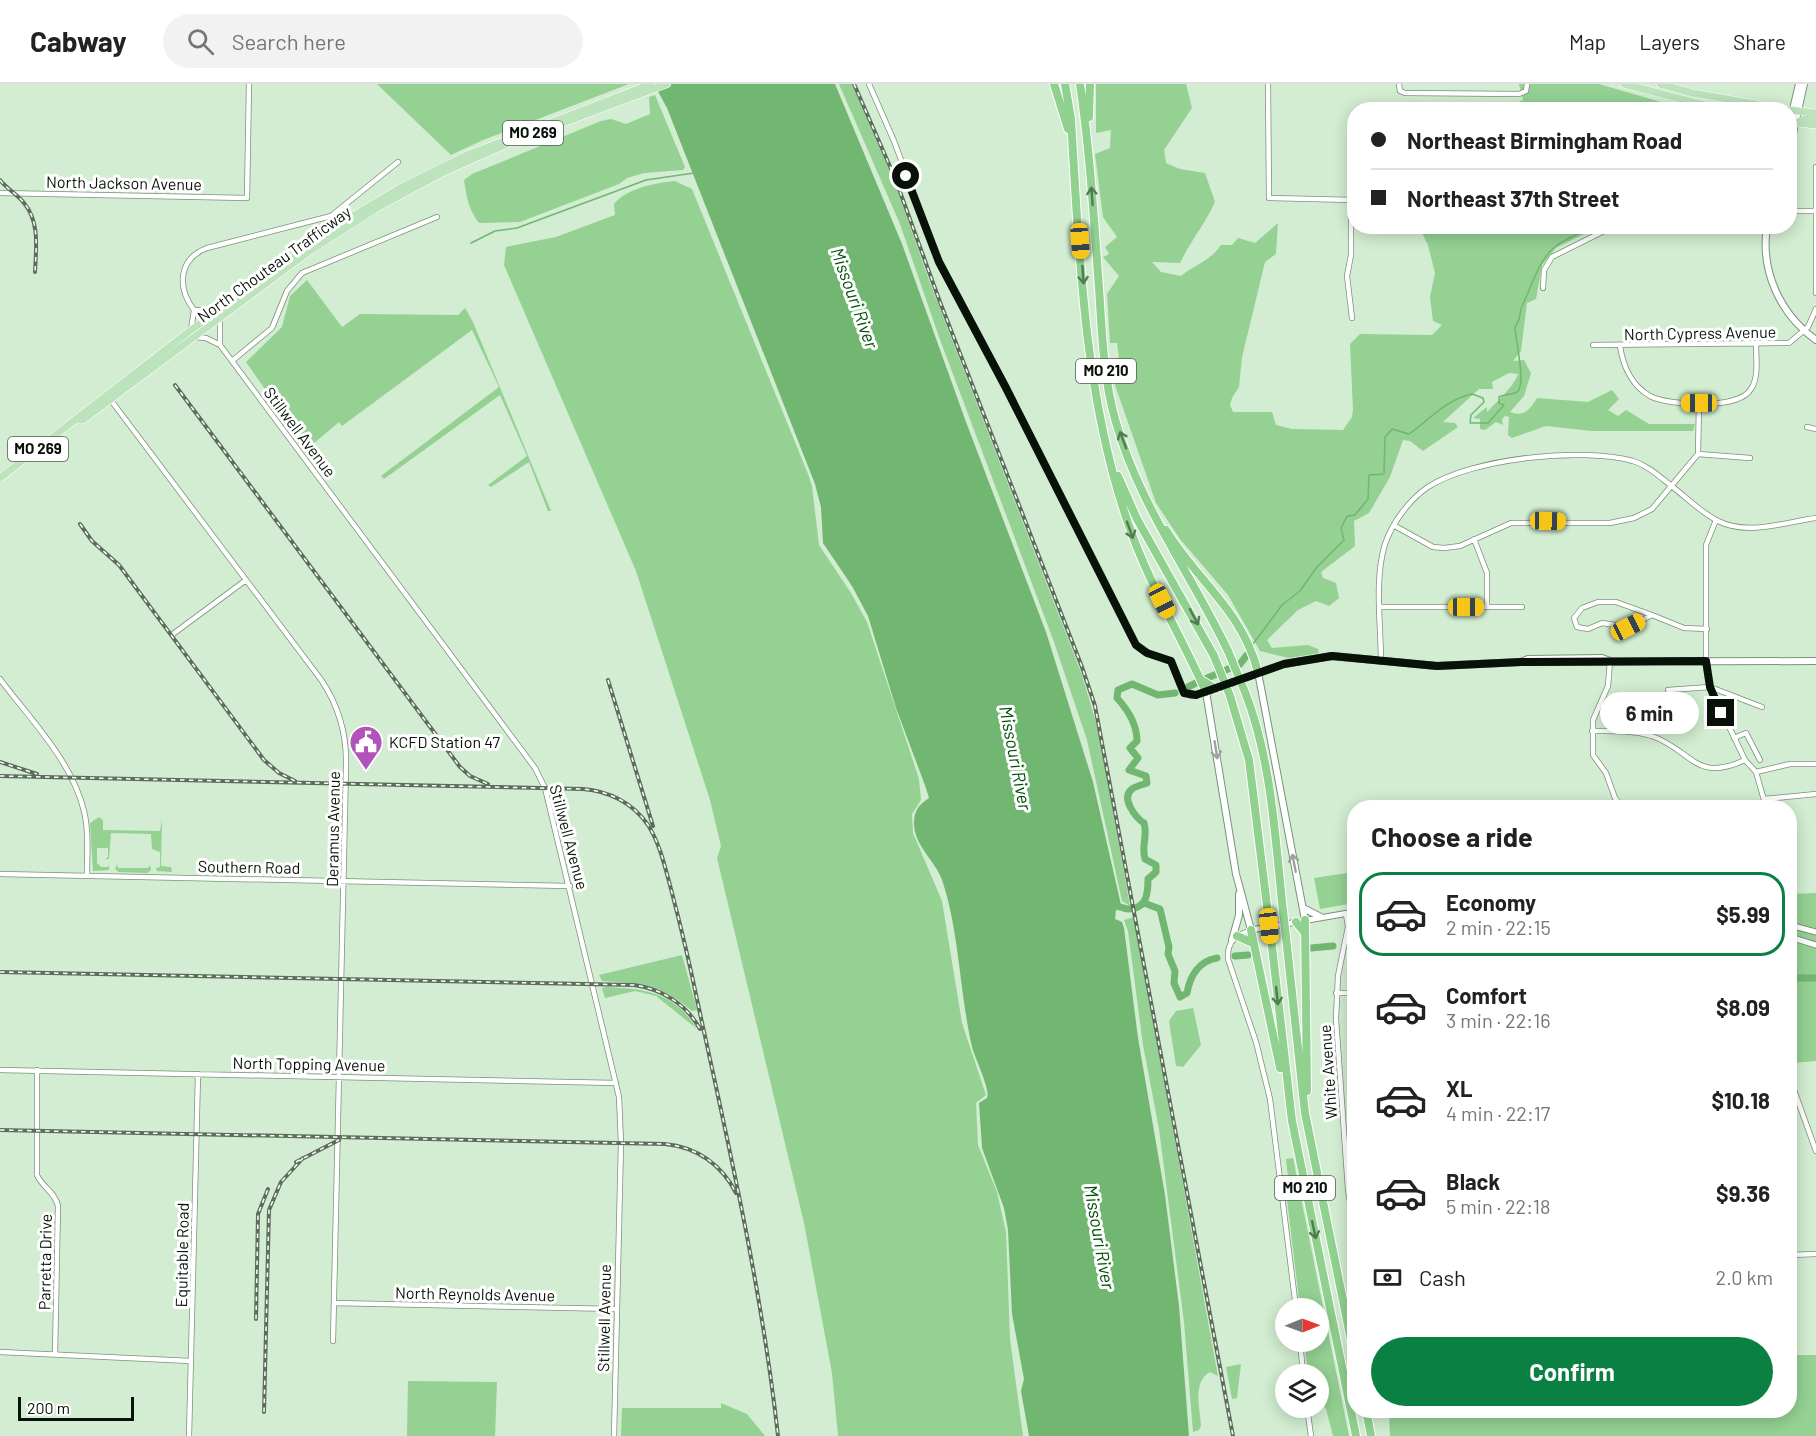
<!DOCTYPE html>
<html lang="en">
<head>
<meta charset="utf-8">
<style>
	:root { --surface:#fff; --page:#f2f2f2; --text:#222; --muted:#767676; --line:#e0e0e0; --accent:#0b8043 }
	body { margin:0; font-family:Barlow,sans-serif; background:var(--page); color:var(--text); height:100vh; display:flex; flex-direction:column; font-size:22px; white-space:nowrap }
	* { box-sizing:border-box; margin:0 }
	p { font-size:20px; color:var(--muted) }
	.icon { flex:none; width:33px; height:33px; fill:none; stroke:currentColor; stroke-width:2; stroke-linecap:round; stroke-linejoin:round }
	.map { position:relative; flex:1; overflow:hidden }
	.details { position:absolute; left:1347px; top:716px; width:450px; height:618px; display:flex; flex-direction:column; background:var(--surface); border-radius:24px; box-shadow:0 3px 15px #0003 }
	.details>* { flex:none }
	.banner { position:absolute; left:1347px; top:18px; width:450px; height:132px; border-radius:24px; box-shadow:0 3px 15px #0003; display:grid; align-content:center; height:132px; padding:0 24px; background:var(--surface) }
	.needle { width:39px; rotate:89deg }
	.tools { position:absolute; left:1275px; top:1214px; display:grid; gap:12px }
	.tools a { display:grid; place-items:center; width:54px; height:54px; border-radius:50%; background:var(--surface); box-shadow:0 3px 15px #0003; font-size:30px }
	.scale { position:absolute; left:18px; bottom:15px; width:116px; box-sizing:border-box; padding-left:6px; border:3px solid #091209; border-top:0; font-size:16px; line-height:21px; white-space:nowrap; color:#091209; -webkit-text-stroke:4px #fff; paint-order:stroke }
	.end { position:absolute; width:27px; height:27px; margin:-14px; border:8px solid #091209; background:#fff; box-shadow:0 0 0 3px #fff }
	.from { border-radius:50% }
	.bubble { position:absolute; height:42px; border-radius:21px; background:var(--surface); box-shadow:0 3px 15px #0003; font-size:20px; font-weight:700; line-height:42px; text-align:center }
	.car { position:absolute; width:18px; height:36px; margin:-18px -9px; border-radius:8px; box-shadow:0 0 4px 2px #0007; background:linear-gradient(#f5c518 24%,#345 0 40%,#f5c518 0 76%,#345 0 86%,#f5c518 0) }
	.banner b { display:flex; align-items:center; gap:21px; height:57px; font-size:22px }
	.banner b+b { border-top:2px solid var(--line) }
	.banner i { width:15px; height:15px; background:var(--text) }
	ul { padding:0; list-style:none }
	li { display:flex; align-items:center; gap:18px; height:84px; margin:0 12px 9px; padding:0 12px; border:3px solid transparent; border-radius:24px }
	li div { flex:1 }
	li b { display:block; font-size:22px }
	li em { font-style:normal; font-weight:700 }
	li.selected { border-color:var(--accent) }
	li>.icon { width:54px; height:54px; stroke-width:1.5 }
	h2 { padding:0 24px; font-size:27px; line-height:72px }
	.pay { display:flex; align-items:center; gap:15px; height:66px; padding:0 24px; font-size:22px }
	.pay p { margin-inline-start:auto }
	.button { display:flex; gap:12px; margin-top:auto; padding:12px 24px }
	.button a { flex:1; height:69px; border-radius:36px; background:var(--accent); color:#fff; font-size:24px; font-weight:700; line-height:69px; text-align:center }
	header { display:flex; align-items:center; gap:36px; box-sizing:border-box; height:84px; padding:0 30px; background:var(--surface); border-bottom:2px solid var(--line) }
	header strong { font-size:28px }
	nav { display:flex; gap:33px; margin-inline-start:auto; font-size:21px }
	.search { width:420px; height:54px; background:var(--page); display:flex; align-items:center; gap:15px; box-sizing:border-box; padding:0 21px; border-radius:33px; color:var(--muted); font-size:22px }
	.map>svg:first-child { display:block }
	.green { fill:#94d193 }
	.water { fill:#71b771 }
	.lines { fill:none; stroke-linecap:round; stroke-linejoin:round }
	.stream { stroke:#71b771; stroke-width:1.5 }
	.river { stroke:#71b771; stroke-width:7 }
	.minor-casing { stroke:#7a9279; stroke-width:6 }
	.tertiary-casing { stroke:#7a9279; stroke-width:7 }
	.secondary-casing { stroke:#7a9279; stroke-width:8 }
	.primary-casing { stroke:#fff; stroke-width:8 }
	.motorway-casing { stroke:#fff; stroke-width:10 }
	.minor { stroke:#fff; stroke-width:4.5 }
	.tertiary { stroke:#fff; stroke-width:5 }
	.secondary { stroke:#fff; stroke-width:6 }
	.primary { stroke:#bce3bc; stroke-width:7 }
	.motorway { stroke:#90d18f; stroke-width:8 }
	.rail-casing { stroke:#5c6d5c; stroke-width:4 }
	.rail { stroke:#fff; stroke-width:1.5; stroke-dasharray:4.5; stroke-linecap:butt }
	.motorway-bridge-casing { stroke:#fff; stroke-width:10; stroke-linecap:butt }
	.motorway-bridge { stroke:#90d18f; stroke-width:8 }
	.oneway { stroke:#537b53 }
	.oneway2 { stroke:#9da09d }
	.route { stroke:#091209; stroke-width:8 }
	.labels { text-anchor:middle; stroke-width:6; stroke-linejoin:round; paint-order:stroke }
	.shield { fill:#fff; stroke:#535953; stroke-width:1.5 }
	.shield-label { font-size:15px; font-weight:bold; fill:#091209 }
	.street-label { font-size:16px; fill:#091209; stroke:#fff }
	.poi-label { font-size:16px; fill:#091209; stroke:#fff; text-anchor:start }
	.water-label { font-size:18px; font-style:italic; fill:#004f09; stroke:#fff }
</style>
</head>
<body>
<header>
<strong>Cabway</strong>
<div class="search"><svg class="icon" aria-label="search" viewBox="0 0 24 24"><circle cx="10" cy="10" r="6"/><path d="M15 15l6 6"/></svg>Search here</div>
<nav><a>Map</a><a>Layers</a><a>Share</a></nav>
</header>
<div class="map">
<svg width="1816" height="1352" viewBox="0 0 1816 1352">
	<rect width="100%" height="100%" fill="#d2edd1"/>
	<path class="green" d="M377 0H629L483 56 451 71Z
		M839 0H852L894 97 930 199 1082 591 1099 649 1130 822 1122 817 1087 656 1054 558 939 253 900 140Z
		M1096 0H1186L1192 24 1164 66 1166 79 1180 85 1205 89 1215 118C1205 140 1190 158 1180 179L1152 178 1161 188 1181 192C1197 179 1209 178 1221 161H1232L1238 154 1255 159 1278 139 1276 170 1265 178 1242 273 1239 303 1232 314 1230 321 1233 328H1272L1276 341 1292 345 1343 346 1352 333 1353 326 1350 260 1360 250 1432 251 1442 241 1433 237 1430 213 1435 189 1428 161 1419 143 1600 142 1556 164 1542 181 1536 215 1527 219 1521 267 1513 277 1524 276 1531 289 1524 312 1510 328C1524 333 1530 326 1537 314L1588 318 1612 306 1619 315 1608 326 1618 332 1626 326 1649 340H1695L1693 347H1592L1546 342 1512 354 1508 351 1509 333 1505 332 1502 335 1503 341 1496 338 1485 346 1480 345V335L1473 334 1487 323V328C1496 319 1515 301 1518 290L1509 289 1492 298 1493 305H1479L1443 338 1455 339 1458 343 1423 367 1410 357 1403 356 1390 393 1369 429 1354 437 1355 462 1321 488 1323 494 1336 499 1339 514 1329 522 1316 517 1298 526 1267 556 1272 564 1308 561 1318 565 1319 569 1289 574 1260 567 1228 511 1180 455 1156 419 1115 301 1111 281 1119 273 1117 259H1110L1107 210 1119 192 1103 173 1109 170 1105 163 1117 153 1103 133 1095 70 1110 64 1111 46 1096 49Z
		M1519 0H1599L1685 25 1502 26 1523 16Z
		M655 11 685 83 683 86 644 89 627 94 619 100 520 138 479 139C468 124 467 114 464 96L472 90 601 37 611 35 626 40 650 30 649 13Z
		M675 97 692 105 808 390 812 402 819 461 851 509 867 538 919 695 921 716 912 730 913 749 942 817 962 939 986 1011 976 1019 978 1061 997 1108 1006 1148 1010 1255 1023 1352H838L832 1289 804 1139 717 774 721 762 710 716 636 487 504 181 506 163 556 153 615 131 614 120C627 104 655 99 675 97Z
		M307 196 342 243 360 230 458 231 465 224 473 238 551 427H548L529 378 491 403 488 401 527 372 500 311 384 395 381 392 499 303 472 246 342 342 339 338 307 365 246 278 282 243 290 212Z
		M99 733 103 736V746L160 747 162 735 161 782 171 783 172 788 157 787 156 784 160 783V768L152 765 151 750 111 749 109 775H105L108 773V764H97V779L101 783H108L109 780V786L93 787 90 739Z
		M117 780 118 784H148L150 781 151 786 147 789 119 788 115 785Z
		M1354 788V819L1320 825 1314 794Z
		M1816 809V977L1794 979 1790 962V810Z
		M1134 833 1218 1292 1210 1288C1192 1298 1200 1324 1201 1342L1199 1346 1193 1348 1184 1238 1159 1045 1143 961 1128 847 1124 836Z
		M682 871 697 926 692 927C663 901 639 899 602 897L599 891Z
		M606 903C646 905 674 908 697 945L656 912 635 907 605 914 602 904Z
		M1193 924 1201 961 1183 983 1176 982 1169 937 1176 927Z
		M1293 1074 1349 1352H1333L1326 1325 1319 1315 1318 1290H1308L1304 1257H1318V1224H1300L1285 1099 1288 1093 1286 1075Z
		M1790 1271H1816V1352H1390L1389 1326H1790Z
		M1241 1280 1237 1314 1232 1315 1226 1283Z
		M408 1297 497 1298 495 1352H407Z
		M721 1319 747 1330 765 1352H621L622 1324H721Z"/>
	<path class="water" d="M654 0H835L902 160 966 338 1046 548 1093 698 1121 821 1116 826 1115 835 1122 838 1124 844 1138 954 1165 1111 1179 1222 1189 1352H1029L1021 1307 1024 1295 1012 1230 1008 1146 1004 1124 982 1064 979 1019 987 1014C991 1007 975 974 972 963 960 911 959 845 942 796 935 776 914 762 914 739 914 726 919 721 929 714L926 704 896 624 868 532 852 502 823 459 821 423 815 400 667 24Z"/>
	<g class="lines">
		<path class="stream" d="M471 159 495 147 517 144 646 96 694 89
			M1253 560 1282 521 1300 507 1317 483 1344 456 1341 444 1347 432 1355 431 1368 415 1369 391 1384 390 1385 353 1392 345 1409 350C1429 336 1447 315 1472 310L1483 314 1484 318 1471 331 1470 339H1488L1504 321 1499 319V313C1504 310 1512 311 1517 308 1527 301 1515 255 1515 243 1521 235 1519 230 1522 222 1531 204 1540 173 1556 162 1567 154 1581 149 1593 142"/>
		<path class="river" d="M1205 595 1240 580 1247 571
			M1188 603 1196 599
			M1144 819 1160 825 1169 863 1168 870 1175 887 1174 899 1180 913 1187 909C1190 892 1199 877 1217 874
			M1114 823C1120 821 1122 825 1128 825 1147 825 1148 809 1148 795L1156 788V781L1145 775C1141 762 1148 752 1144 739 1136 734 1120 714 1132 705 1136 702 1142 701 1147 699L1146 692 1129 686 1138 674 1130 664 1137 657C1137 640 1128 626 1117 614L1118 606 1132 600 1158 611 1175 609
			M1350 861H1354
			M1311 864 1333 862
			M1235 872 1248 871
			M1790 894H1816"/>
		<g class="minor-casing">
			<path id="minor" d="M869 0 894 57 939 178 1005 301 1136 561 1147 569 1171 577 1184 609 1191 612 1206 608
				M1268 0 1269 114 1354 116
				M1399 0 1400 7 1405 9 1519 10 1526 7 1527 0
				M1816 83V209
				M0 109 247 114 249 0
				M1351 116V171L1347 192 1352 234
				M1790 127H1814
				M1543 204 1544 186 1552 173 1614 142
				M215 227 194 226C177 204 178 175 207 164L331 132 398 78
				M220 235V261
				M191 246 194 226
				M195 253 206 254 220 261 503 641 535 684 545 704 619 1013 621 1059 614 1352
				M1593 261 1789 259 1808 243 1816 225
				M1620 262C1623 282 1632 302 1650 312 1669 322 1739 326 1751 305 1759 293 1756 274 1756 260
				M232 277 272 244 287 207 302 189 437 133
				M110 315 322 597C339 623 347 651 346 682L333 1257
				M1807 343 1816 345
				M1698 370 1750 374
				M1716 436 1706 461V577L1710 603 1745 676 1756 688 1766 723
				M1395 442 1433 463 1444 464 1460 462 1511 439H1610L1634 434 1652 425 1698 370 1699 319
				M1474 455 1487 489V523
				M1598 518H1616L1652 531 1628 543 1602 539 1588 545 1577 543 1574 534 1582 524Z
				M1381 523H1522
				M1652 531 1684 544 1707 545
				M173 550 246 496
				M1610 577 1608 602 1593 636V671L1606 689 1615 714 1622 723
				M1381 578C1381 541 1374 496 1385 460 1392 439 1410 415 1428 403 1473 374 1582 363 1633 377 1649 382 1661 394 1674 404 1688 415 1702 429 1718 437 1748 452 1785 438 1816 434
				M0 595C30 635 72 677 84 727 89 748 87 770 87 792
				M1668 606 1710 603 1762 623
				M1592 647C1613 647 1632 646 1652 652 1693 667 1695 699 1745 676
				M1734 654 1746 649 1760 676
				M1756 688 1790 680H1816
				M1764 715 1816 710
				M0 790 570 802
				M1346 830 1348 843 1338 892 1336 935 1348 1105 1354 1144
				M1251 846C1235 852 1227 857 1228 875L1256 958 1270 1015 1296 1224
				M1336 909H1354
				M0 986 616 999
				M37 986V1091C42 1103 55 1108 58 1122L55 1270
				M1790 995 1816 1067
				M1790 1171 1816 1170
				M334 1219 616 1225
				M1300 1257 1303 1290
				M0 1268 191 1277
				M1307 1323 1311 1352
				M189 1352 198 990"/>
		</g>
		<g class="tertiary-casing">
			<path id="tertiary" d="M1790 841 1816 848
				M1251 846 1354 828
				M1790 853 1816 861"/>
		</g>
		<g class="secondary-casing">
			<path id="secondary" d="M1790 38 1799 0
				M1790 63 1804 0
				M1767 142C1760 187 1780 230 1816 256
				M1522 578 1816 577
				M1258 588 1305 836
				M1303 824 1321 833
				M1251 846 1236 790 1206 608 1284 580 1332 572 1437 582 1521 578 1528 575 1602 574 1610 577
				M1232 856 1239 831V810"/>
		</g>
		<g class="primary-casing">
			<path id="primary" d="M1624 0 1724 26
				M1660 0 1693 9 1789 26
				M1721 23 1756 26
				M1790 26 1816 29
				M1798 39 1816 41
				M1790 42 1805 35 1816 36
				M77 336H83L311 166 377 124 444 88 507 60 667 0
				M0 394 191 246 346 136 400 104 467 71 651 0"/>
		</g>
		<g class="motorway-casing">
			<path id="motorway" d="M1054 0 1068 45
				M1065 0 1071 35C1079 169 1084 312 1128 439 1148 498 1181 552 1206 608
				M1080 0C1090 68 1094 136 1099 204 1102 247 1103 292 1115 335 1138 420 1191 489 1228 567
				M1089 33 1090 0
				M1118 392 1137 435 1214 572
				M1166 446C1197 497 1242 526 1258 588
				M1201 596 1216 605
				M1245 608C1272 677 1275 754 1283 827
				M1230 612 1249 676 1268 830
				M1305 836 1307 1007
				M1296 838 1305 849
				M1251 846 1280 984
				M1237 852 1253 859
				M1286 853 1305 1029 1354 1271
				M1271 854 1292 1037 1356 1352
				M1366 1326 1371 1352"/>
		</g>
		<use href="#minor" class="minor"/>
		<use href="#tertiary" class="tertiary"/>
		<use href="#secondary" class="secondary"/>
		<use href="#primary" class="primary"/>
		<use href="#motorway" class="motorway"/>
		<g class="rail-casing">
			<path id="rail" d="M854 0 895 94 940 218 1082 583 1095 622 1233 1352
				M0 96C7 105 17 110 24 119 40 138 36 164 35 188
				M175 301 460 683 470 692 488 700
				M80 440 92 457 119 481 264 676 279 689 295 697
				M608 596 653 742
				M0 678 37 690
				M0 692 583 705C609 707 633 719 648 741 660 760 665 783 671 805 681 843 690 881 698 920 729 1063 762 1206 778 1352
				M0 888 634 901C662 905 686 920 700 945
				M0 1046 665 1060C697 1063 722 1081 736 1109
				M296 1078 339 1056
				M256 1235 258 1130 268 1105
				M264 1328 269 1126 281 1098 303 1074"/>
		</g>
		<use href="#rail" class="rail"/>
		<g class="motorway-bridge-casing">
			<path id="motorway-bridge" d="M1228 567 1245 608
				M1214 572 1230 612
				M1283 827 1286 853
				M1268 830 1271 854"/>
		</g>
		<use href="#motorway-bridge" class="motorway-bridge"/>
	</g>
	<defs><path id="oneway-shaft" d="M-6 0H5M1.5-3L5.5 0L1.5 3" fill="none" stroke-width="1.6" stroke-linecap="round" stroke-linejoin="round" transform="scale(1.5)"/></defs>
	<g class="oneway">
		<use href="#oneway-shaft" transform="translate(1092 112) rotate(-94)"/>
		<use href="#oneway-shaft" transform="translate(1083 191) rotate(86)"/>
		<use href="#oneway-shaft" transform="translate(1123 356) rotate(-110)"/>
		<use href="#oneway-shaft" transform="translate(1130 446) rotate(70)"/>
		<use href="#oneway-shaft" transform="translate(1194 533) rotate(62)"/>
		<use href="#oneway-shaft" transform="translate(1277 912) rotate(84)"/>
		<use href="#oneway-shaft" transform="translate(1314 1146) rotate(78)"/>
	</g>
	<g class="oneway2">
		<use href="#oneway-shaft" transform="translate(1216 666) rotate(81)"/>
		<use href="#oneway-shaft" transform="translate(1294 779) rotate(-101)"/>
	</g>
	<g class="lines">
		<path class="route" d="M906 92 939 178 1005 302 1136 561 1147 569 1171 577 1184 609 1196 611 1284 580 1332 572 1437 582 1521 578 1706 577 1710 603 1721 629"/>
	</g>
	<defs>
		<g id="civic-pin" transform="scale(1.725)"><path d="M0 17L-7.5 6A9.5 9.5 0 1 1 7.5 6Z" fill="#b252bb" stroke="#fff"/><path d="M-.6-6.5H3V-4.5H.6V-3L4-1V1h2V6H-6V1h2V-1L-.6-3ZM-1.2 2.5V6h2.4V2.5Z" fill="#fff"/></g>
	</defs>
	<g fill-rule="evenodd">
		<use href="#civic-pin" x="366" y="658"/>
	</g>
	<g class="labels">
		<g class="shield">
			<rect x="503" y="37" width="60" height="24" rx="4.5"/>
			<rect x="1076" y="275" width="60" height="24" rx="4.5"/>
			<rect x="8" y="353" width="60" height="24" rx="4.5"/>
			<rect x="1275" y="1092" width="60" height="24" rx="4.5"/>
		</g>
		<g class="shield-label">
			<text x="533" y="54">MO 269</text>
			<text x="1106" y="292">MO 210</text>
			<text x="38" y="370">MO 269</text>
			<text x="1305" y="1109">MO 210</text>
		</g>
		<g class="street-label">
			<text transform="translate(124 99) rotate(1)" y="6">North Jackson Avenue</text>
			<text transform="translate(274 180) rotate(-36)" y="6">North Chouteau Trafficway</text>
			<text transform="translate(1700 249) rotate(-1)" y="6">North Cypress Avenue</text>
			<text transform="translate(300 348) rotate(53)" y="6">Stillwell Avenue</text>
			<text transform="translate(333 745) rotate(-89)" y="6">Deramus Avenue</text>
			<text transform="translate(569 753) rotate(75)" y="6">Stillwell Avenue</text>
			<text transform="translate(249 783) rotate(1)" y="6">Southern Road</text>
			<text transform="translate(309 980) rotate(1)" y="6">North Topping Avenue</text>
			<text transform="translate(1328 988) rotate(-94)" y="6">White Avenue</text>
			<text transform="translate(182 1171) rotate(-89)" y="6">Equitable Road</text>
			<text transform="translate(45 1178) rotate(-89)" y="6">Parretta Drive</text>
			<text transform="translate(475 1210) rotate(1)" y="6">North Reynolds Avenue</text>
			<text transform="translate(604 1234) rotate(-89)" y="6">Stillwell Avenue</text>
		</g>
		<g class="poi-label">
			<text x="389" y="664">KCFD Station 47</text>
		</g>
		<g class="water-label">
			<text transform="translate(854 214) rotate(70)" y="6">Missouri River</text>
			<text transform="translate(1015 674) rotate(79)" y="6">Missouri River</text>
			<text transform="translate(1099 1153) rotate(80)" y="6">Missouri River</text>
		</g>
	</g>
</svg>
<div class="tools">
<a><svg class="needle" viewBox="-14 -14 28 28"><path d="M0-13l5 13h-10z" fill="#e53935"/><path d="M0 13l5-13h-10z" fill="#767676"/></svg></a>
<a><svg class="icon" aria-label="layers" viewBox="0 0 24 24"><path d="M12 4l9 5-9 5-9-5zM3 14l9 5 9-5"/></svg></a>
</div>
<div class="scale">200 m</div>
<i class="end from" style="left:906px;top:92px"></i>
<i class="end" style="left:1721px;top:629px"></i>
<div class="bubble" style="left:1600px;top:608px;width:99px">6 min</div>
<i class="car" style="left:1080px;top:157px;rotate:176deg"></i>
<i class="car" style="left:1699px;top:319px;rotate:270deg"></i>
<i class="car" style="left:1548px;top:437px;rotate:91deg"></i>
<i class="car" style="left:1162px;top:517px;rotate:153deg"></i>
<i class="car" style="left:1466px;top:523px;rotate:90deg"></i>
<i class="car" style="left:1628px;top:543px;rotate:63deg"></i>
<i class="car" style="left:1269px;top:842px;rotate:174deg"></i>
<div class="banner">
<b><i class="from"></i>Northeast Birmingham Road</b>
<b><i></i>Northeast 37th Street</b>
</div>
<section class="details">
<h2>Choose a ride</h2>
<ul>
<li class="selected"><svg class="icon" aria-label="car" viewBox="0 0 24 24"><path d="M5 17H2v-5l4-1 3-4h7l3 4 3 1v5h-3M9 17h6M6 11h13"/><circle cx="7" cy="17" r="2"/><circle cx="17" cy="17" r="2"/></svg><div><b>Economy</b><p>2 min · 22:15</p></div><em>$5.99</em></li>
<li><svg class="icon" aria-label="car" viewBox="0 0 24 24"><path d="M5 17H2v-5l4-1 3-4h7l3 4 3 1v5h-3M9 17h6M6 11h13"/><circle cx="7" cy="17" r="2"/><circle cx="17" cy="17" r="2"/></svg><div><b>Comfort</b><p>3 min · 22:16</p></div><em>$8.09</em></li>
<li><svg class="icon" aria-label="car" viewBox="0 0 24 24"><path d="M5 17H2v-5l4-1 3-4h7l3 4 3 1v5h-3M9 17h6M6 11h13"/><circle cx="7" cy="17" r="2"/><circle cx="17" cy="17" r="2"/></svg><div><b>XL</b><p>4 min · 22:17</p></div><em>$10.18</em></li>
<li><svg class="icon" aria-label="car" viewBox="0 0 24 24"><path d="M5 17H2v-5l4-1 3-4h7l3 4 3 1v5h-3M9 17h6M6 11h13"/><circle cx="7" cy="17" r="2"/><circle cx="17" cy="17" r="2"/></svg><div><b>Black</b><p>5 min · 22:18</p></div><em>$9.36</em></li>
</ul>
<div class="pay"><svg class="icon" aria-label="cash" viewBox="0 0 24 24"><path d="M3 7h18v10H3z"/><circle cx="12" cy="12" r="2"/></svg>Cash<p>2.0 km</p></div>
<div class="button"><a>Confirm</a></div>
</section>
</div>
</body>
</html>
